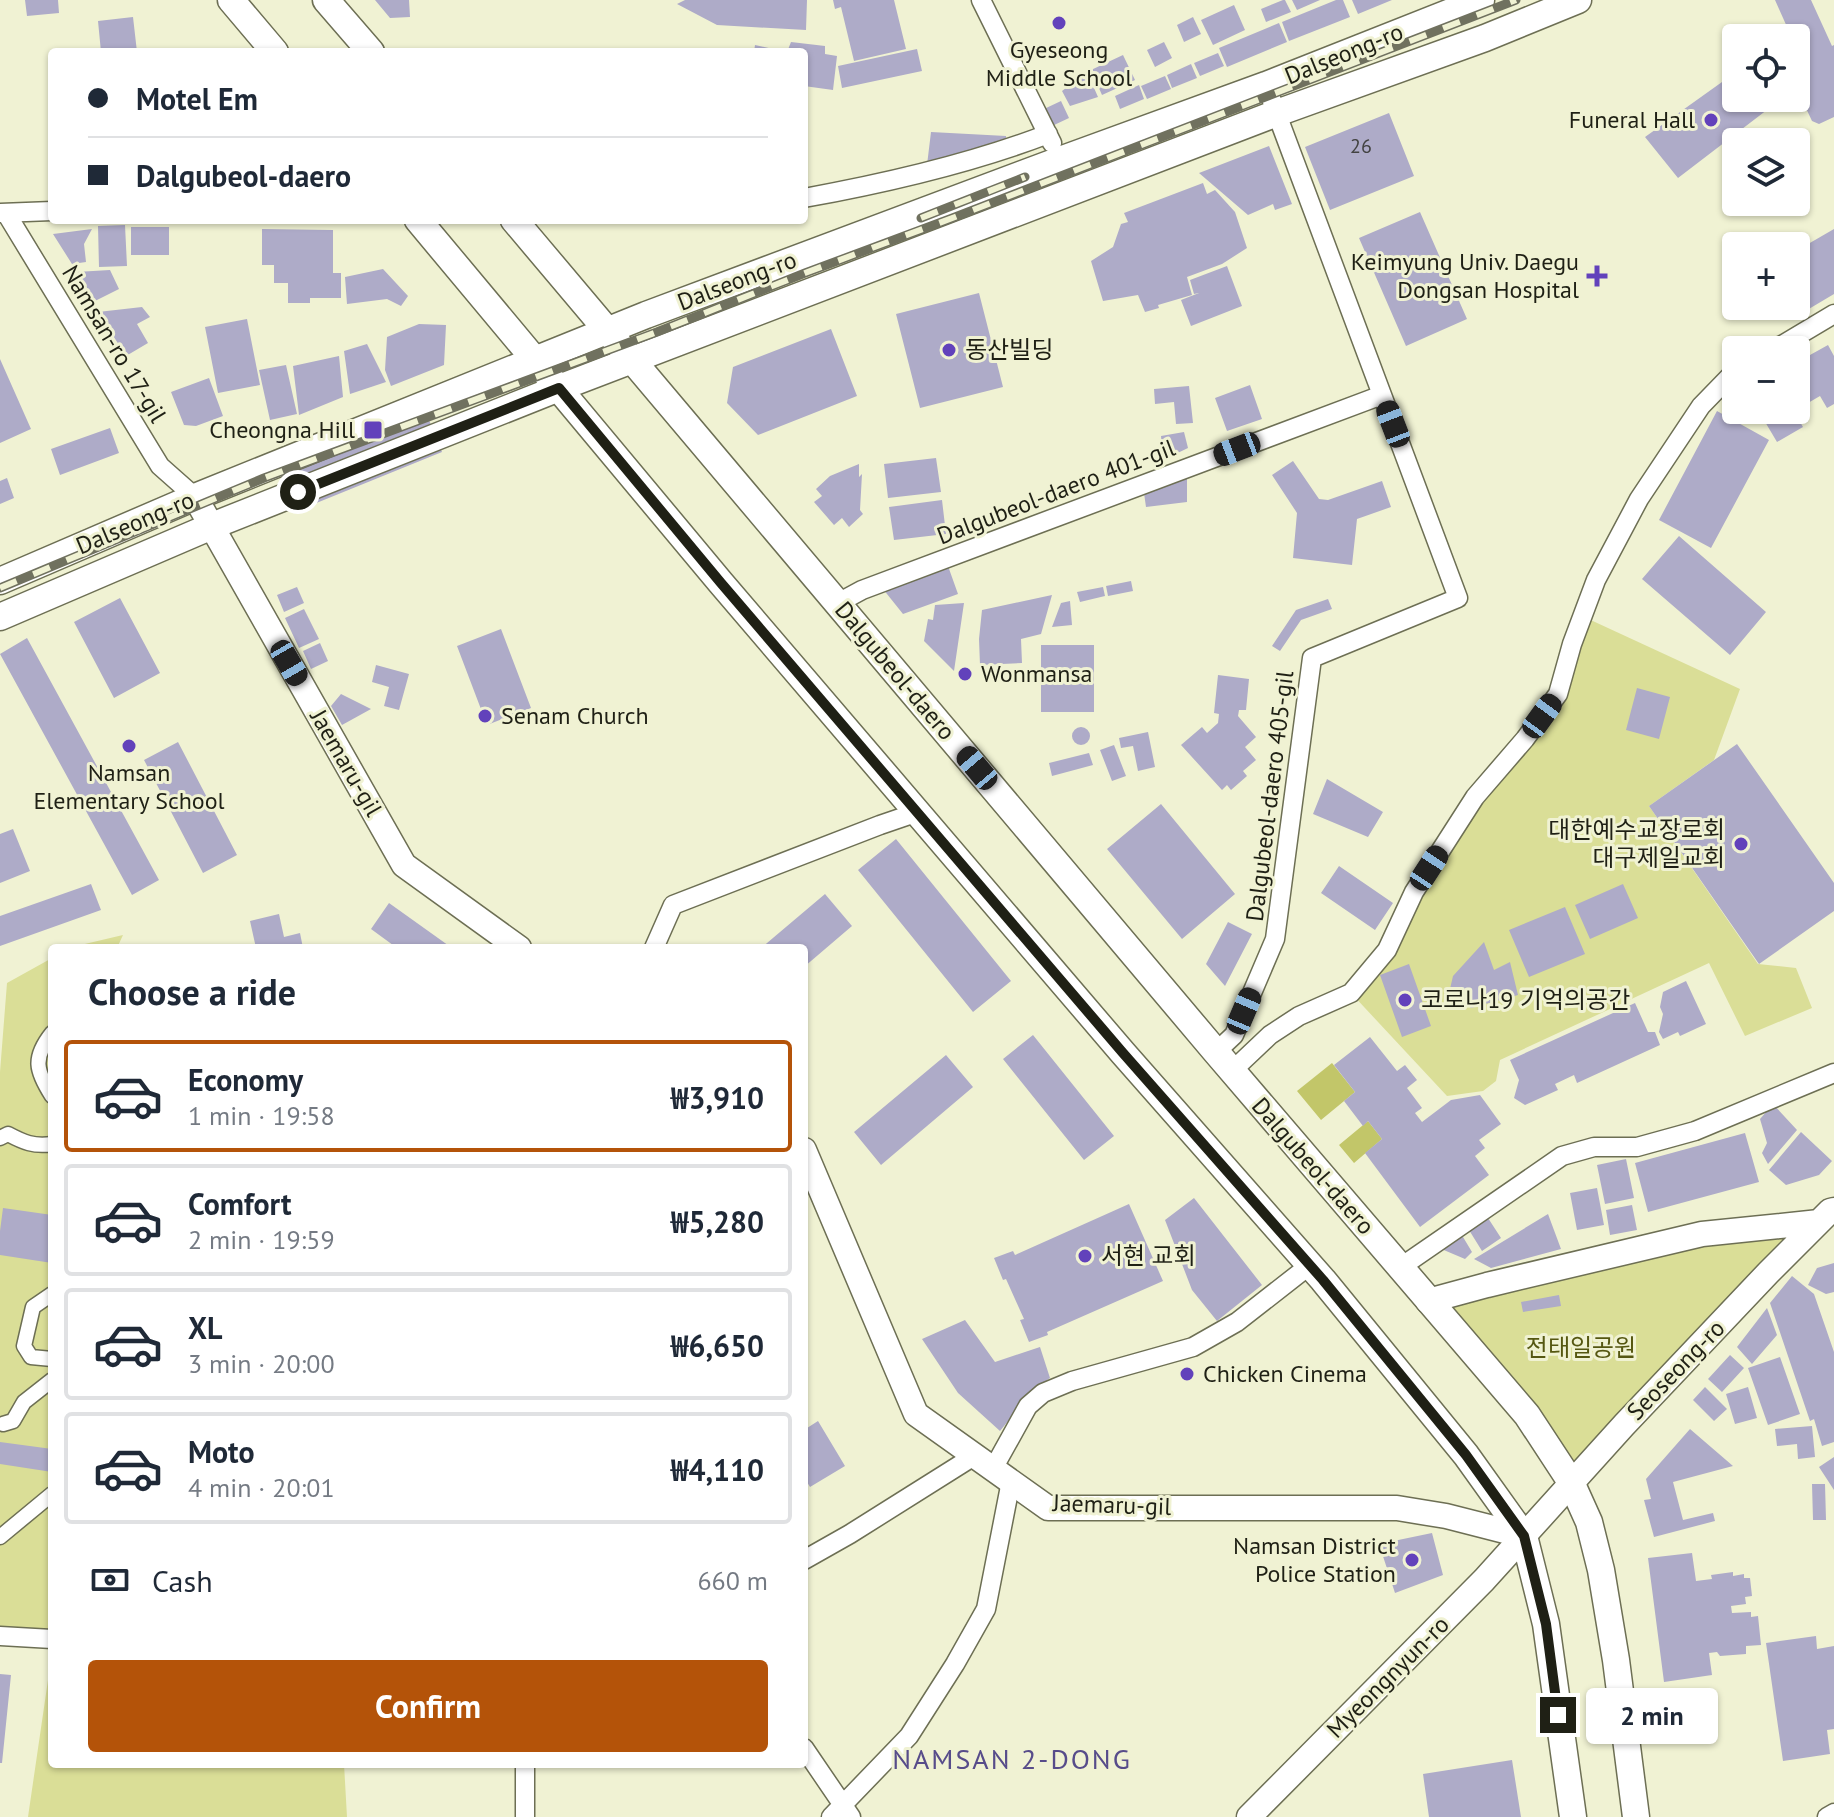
<!DOCTYPE html>
<html lang="en">
<head>
<meta charset="utf-8">
<style>
	:root { --surface:#fff; --page:#f2f2f3; --text:#1f2937; --muted:#747a83; --line:#e0e1e3; --accent:#b45309 }
	body { margin:0; font-family:"PT Sans","Noto Sans KR",sans-serif; background:var(--page); color:var(--text); height:100vh; display:flex; flex-direction:column; font-size:30px; white-space:nowrap }
	* { box-sizing:border-box; margin:0 }
	p { font-size:26px; color:var(--muted) }
	.icon { flex:none; width:44px; height:44px; fill:none; stroke:currentColor; stroke-width:2; stroke-linecap:round; stroke-linejoin:round }
	.map { position:relative; flex:1; overflow:hidden }
	.side { position:absolute; left:48px; top:944px; width:760px; height:824px; display:flex; flex-direction:column; background:var(--surface); border-radius:8px; box-shadow:0 2px 6px #0004 }
	.side>* { flex:none }
	.top-card { position:absolute; left:48px; top:48px; width:760px; height:176px; border-radius:8px; box-shadow:0 2px 6px #0004; display:grid; align-content:center; height:176px; padding:0 40px; background:var(--surface) }
	.tools { position:absolute; left:1722px; top:24px; display:grid; gap:16px }
	.tools a { display:grid; place-items:center; width:88px; height:88px; border-radius:8px; background:var(--surface); box-shadow:0 2px 6px #0004; font-size:40px }
	.end { position:absolute; width:36px; height:36px; margin:-18px; border:10px solid #1f2015; background:#fff; box-shadow:0 0 0 4px #fff }
	.from { border-radius:50% }
	.bubble { position:absolute; height:56px; border-radius:8px; background:var(--surface); box-shadow:0 2px 6px #0004; font-size:26px; font-weight:700; line-height:56px; text-align:center }
	.car { position:absolute; width:24px; height:48px; margin:-24px -12px; border-radius:10px; box-shadow:0 0 6px 2px #0007; background:linear-gradient(#222 24%,#8ab4d8 0 40%,#222 0 76%,#8ab4d8 0 86%,#222 0) }
	.top-card b { display:flex; align-items:center; gap:28px; height:76px; font-size:30px }
	.top-card b+b { border-top:2px solid var(--line) }
	.top-card i { width:20px; height:20px; background:var(--text) }
	ul { padding:0; list-style:none }
	li { display:flex; align-items:center; gap:24px; height:112px; margin:0 16px 12px; padding:0 24px; border:4px solid var(--line); border-radius:8px }
	li div { flex:1 }
	li b { display:block; font-size:30px }
	li em { font-style:normal; font-weight:700 }
	li.current { border-color:var(--accent) }
	li>.icon { width:72px; height:72px; stroke-width:1.5 }
	h2 { padding:0 40px; font-size:36px; line-height:96px }
	.pay { display:flex; align-items:center; gap:20px; height:88px; padding:0 40px; font-size:30px }
	.pay p { margin-inline-start:auto }
	.action { display:flex; gap:16px; margin-top:auto; padding:16px 40px }
	.action a { flex:1; height:92px; border-radius:8px; background:var(--accent); color:#fff; font-size:32px; font-weight:700; line-height:92px; text-align:center }
	.map>svg:first-child { display:block }
	.green { fill:#dade97 }
	.forest { fill:#c2c669 }
	.building { fill:#aeabc8 }
	.lines { fill:none; stroke-linecap:round; stroke-linejoin:round }
	.pedestrian-casing { stroke:#6d6f54; stroke-width:17 }
	.minor-casing { stroke:#6d6f54; stroke-width:21 }
	.tertiary-casing { stroke:#6d6f54; stroke-width:27 }
	.secondary-casing { stroke:#6d6f54; stroke-width:29 }
	.pedestrian { stroke:#fff; stroke-width:14 }
	.minor { stroke:#fff; stroke-width:18 }
	.tertiary { stroke:#fff; stroke-width:24 }
	.secondary { stroke:#fff; stroke-width:26 }
	.rail-casing { stroke:#70715f; stroke-width:9 }
	.rail { stroke:#f0f2d3; stroke-width:6; stroke-dasharray:18; stroke-linecap:butt }
	.route { stroke:#1f2015; stroke-width:10 }
	.poi-dot { fill:#6242bb; stroke:#f0f2d3; stroke-width:3 }
	.labels { text-anchor:middle; stroke-width:6; stroke-linejoin:round; paint-order:stroke }
	.number-label { font-size:20px; fill:#434342 }
	.poi-label { font-size:24px; fill:#1f2015; stroke:#f0f2d3; text-anchor:start }
	.street-label { font-size:24px; fill:#1f2015; stroke:#f0f2d3 }
	.park-label { font-size:24px; fill:#555711; stroke:#f0f2d3 }
	.quarter-label { font-size:28px; letter-spacing:2px; fill:#574c8a; stroke:#f0f2d3 }
</style>
</head>
<body>
<div class="map">
<svg width="1834" height="1817" viewBox="0 0 1834 1817">
	<rect width="100%" height="100%" fill="#f0f2d3"/>
	<path class="green" d="M1582 616 1740 689 1714 760 1649 806 1758 964 1796 968 1812 1008 1745 1036 1709 963 1500 1060 1496 1081 1483 1091 1447 1096 1351 993 1414 892 1558 694Z
		M123 935 117 948H70L72 947Z
		M52 958V1639H0V1072L7 983Z
		M1819 1222 1571 1482 1428 1301Z
		M48 1680H52V1764H344L347 1817H28Z"/>
	<path class="forest" d="M1332 1063 1355 1092 1321 1120 1297 1091Z
		M1368 1121 1382 1139 1354 1163 1339 1145Z"/>
	<path class="building" d="M25 0H58L59 13 27 16Z
		M375 0H409L410 17 390 18Z
		M685 0H807L806 30 717 25 677 4Z
		M833 0H894L906 49 854 61 841 7 835 9Z
		M1283 0H1285L1291 12 1266 22 1261 9Z
		M1292 0H1320L1297 10Z
		M1336 0H1343L1350 17 1289 41 1282 22Z
		M1352 0H1392L1358 14Z
		M1775 0H1811L1832 46 1834 45V117L1819 124 1812 121 1796 87V63L1801 57 1796 47V38H1792Z
		M1234 5 1245 30 1213 45 1201 20Z
		M133 17 137 52H101L98 21Z
		M1193 17 1201 34 1184 42 1177 25Z
		M1279 23 1287 42 1227 67 1219 48Z
		M791 42 825 46V54L837 56 833 90 804 86V52H787Z
		M1164 42 1172 58 1155 67 1147 50Z
		M755 45 782 51V52H754Z
		M917 49 922 71 842 88 838 66Z
		M1218 53 1224 66 1200 76 1194 63Z
		M1123 55 1135 80 1102 95 1091 70Z
		M1191 64 1197 78 1172 88 1167 75Z
		M1087 72 1098 97 1070 106 1062 91Z
		M1736 72V98H1772L1776 103 1678 178 1645 137Z
		M1165 76 1171 89 1147 99 1141 86Z
		M1139 85 1144 99 1120 109 1115 96Z
		M1061 101 1069 118 1052 126 1044 109Z
		M1389 113 1414 176 1330 210 1305 147Z
		M931 132 1006 136V145L927 165Z
		M1269 146 1292 204 1275 210 1273 204 1248 215 1199 173Z
		M1203 183 1207 194 1215 190 1235 212 1247 248 1222 264 1187 277 1192 295 1158 305 1159 308 1145 312 1138 295 1103 301 1091 261 1113 247 1121 224 1128 222 1124 213Z
		M1420 212 1467 319 1406 346 1359 238Z
		M125 225 127 266 99 267 98 226Z
		M131 227H169V255H131Z
		M92 229 84 244 86 262 72 264 53 234Z
		M262 229 333 230V273H341V298H310V303H288V283H274V265H262Z
		M1834 229V294L1792 319 1784 306H1796V251Z
		M1227 266 1242 306 1191 326 1181 300 1199 293 1194 294 1190 280Z
		M383 269 408 296 401 306 387 299 347 304 345 277Z
		M110 270 119 289 93 302 76 272Z
		M979 293 1003 387 920 408 896 314Z
		M142 307 150 317 137 324 148 343 126 356 98 312Z
		M247 319 260 385 218 393 205 327Z
		M419 324 446 325 444 365 391 386 385 370 387 337Z
		M831 329 857 396 758 435 727 403 733 367Z
		M367 344 386 382 350 394 344 351Z
		M1828 345 1834 356V404L1827 408 1820 396 1796 410V374L1806 368 1801 360Z
		M339 356 343 397 299 415 293 366Z
		M0 359 31 429 0 443Z
		M286 365 297 414 270 420 259 370Z
		M209 378 223 416 196 426 184 425 171 392Z
		M1250 385 1262 419 1227 431 1215 398Z
		M1189 386 1193 423 1176 424 1174 402 1155 404 1154 389Z
		M418 393 442 452 309 506 285 447Z
		M1758 410H1793L1803 427 1777 442Z
		M1717 411 1769 440 1711 548 1659 520Z
		M110 428 119 453 60 475 51 449Z
		M1184 432 1188 448 1163 460 1161 436Z
		M936 458 941 492 888 498 884 464Z
		M1293 461 1319 499 1328 500 1382 481 1391 507 1357 519 1352 565 1293 558 1297 513 1272 475Z
		M859 464V477L862 474 860 510 863 514 849 527 842 518 834 525 814 502 822 496 816 489 830 476Z
		M1187 476V502L1146 507 1144 493Z
		M7 478 14 498 0 504V481Z
		M942 500 946 534 894 540 889 507Z
		M1679 536 1766 612 1730 655 1642 579Z
		M948 566 958 594 903 614 883 589Z
		M1131 581 1133 591 1108 596 1106 586Z
		M297 587 304 603 284 612 277 595Z
		M1103 587 1105 596 1080 602 1077 592Z
		M1052 595 1041 634 1021 639 1022 663 980 665 979 639 982 610Z
		M120 598 160 673 114 698 74 622Z
		M1328 599 1332 609 1301 620 1280 651 1272 646 1296 610Z
		M1070 601 1072 625 1052 627 1061 603Z
		M964 603 954 671 924 641 928 619 933 620 935 605Z
		M304 609 319 639 299 648 285 618Z
		M501 629 531 708 487 725 457 646Z
		M27 638 159 880 132 895 0 654Z
		M320 643 328 661 311 669 303 651Z
		M1041 645H1094V712H1041Z
		M376 665 409 674 399 710 384 706 389 687 372 682Z
		M1218 675 1249 679 1246 710H1239L1238 716 1256 737 1245 747 1256 760 1243 771 1247 776 1231 790 1227 785 1222 790 1181 745 1202 727 1207 733 1218 723 1219 714 1214 713Z
		M1637 688 1670 697 1659 739 1626 730Z
		M341 694 371 709 342 725 331 706Z
		M1072 736a9 9 0 1 1 18 0a9 9 0 1 1-18 0Z
		M1148 732 1155 767 1138 771 1133 746 1121 748 1119 738Z
		M178 742 237 855 203 873 144 760Z
		M1737 744 1834 883V911L1759 964 1649 806Z
		M1114 745 1126 776 1112 781 1100 750Z
		M1089 753 1093 765 1052 776 1049 763Z
		M1327 779 1383 812 1368 837 1313 814Z
		M1161 804 1235 894 1182 939 1107 849Z
		M13 829 30 871 0 883V834Z
		M896 839 1011 981 973 1012 858 870Z
		M1339 866 1393 903 1375 930 1321 893Z
		M91 884 101 910 0 946V916Z
		M1623 884 1638 918 1590 939 1575 905Z
		M825 894 852 926 804 967V948H761Z
		M389 903 452 948H397L371 929Z
		M1565 907 1585 954 1529 977 1509 930Z
		M279 914 284 937 300 933 303 948H256L250 921Z
		M1228 922 1252 934 1225 986 1206 964Z
		M1484 942 1494 970 1510 962 1518 995 1471 1008 1450 989 1453 976Z
		M1409 964 1431 1026 1402 1037 1380 975Z
		M1686 981 1706 1024 1680 1036 1678 1032 1663 1039 1659 1032 1663 1014 1660 1007 1663 992Z
		M1635 1003 1648 1032H1655L1660 1045 1577 1083 1574 1075 1555 1084 1558 1090 1525 1105 1514 1098 1519 1080 1510 1060Z
		M1033 1035 1114 1136 1084 1160 1003 1059Z
		M1370 1037 1397 1071 1405 1065 1417 1080 1407 1088 1422 1108 1415 1113 1422 1122 1451 1100 1480 1095 1501 1124 1479 1140 1485 1148 1475 1156 1489 1175 1420 1227 1365 1153 1382 1139 1368 1121 1363 1126 1344 1101 1355 1092 1334 1065Z
		M946 1055 973 1087 881 1165 854 1132Z
		M1773 1104 1797 1130 1768 1164 1762 1153 1767 1143 1760 1119Z
		M1801 1132 1832 1161 1819 1175 1786 1185 1769 1170Z
		M1745 1133 1759 1182 1648 1212 1635 1163Z
		M1626 1159 1634 1198 1605 1204 1597 1165Z
		M1597 1188 1604 1225 1577 1230 1570 1193Z
		M1194 1198 1262 1285 1217 1321 1192 1290 1165 1220Z
		M1129 1204 1163 1281 1047 1332 1048 1335 1029 1342 1020 1320 1024 1319 1006 1279 1003 1280 994 1258 1013 1251 1015 1255Z
		M1632 1205 1637 1230 1610 1235 1606 1210Z
		M3 1208 52 1215V1263L0 1255V1231Z
		M1548 1214 1561 1249 1491 1268 1474 1259Z
		M1488 1218 1501 1238 1482 1251 1469 1230Z
		M1460 1232 1472 1252 1465 1259 1439 1248Z
		M1834 1263V1292L1826 1294 1808 1285 1817 1268Z
		M1792 1276 1814 1294 1834 1352V1442L1822 1446 1814 1419 1810 1421 1770 1303Z
		M1559 1295 1561 1306 1523 1312 1521 1302Z
		M1767 1308 1777 1335 1752 1364 1737 1347Z
		M965 1320 995 1362 1040 1347 1050 1378 1034 1389 1000 1431 958 1393 922 1339Z
		M1730 1355 1744 1368 1722 1392 1708 1379Z
		M1780 1357 1800 1414 1768 1425 1748 1368Z
		M1705 1387 1727 1409 1714 1421 1693 1400Z
		M1748 1387 1757 1418 1735 1424 1726 1394Z
		M818 1421 845 1466 810 1487 804 1477V1430Z
		M1812 1426 1815 1457 1798 1459 1797 1444 1777 1446 1775 1429Z
		M1690 1429 1733 1466 1673 1482 1683 1520 1713 1513 1715 1521 1654 1537 1644 1500 1651 1499 1646 1479Z
		M0 1442 52 1449V1472L0 1464Z
		M1834 1457V1490L1819 1467Z
		M1812 1484H1825L1826 1520H1813Z
		M1432 1533 1443 1575 1395 1593 1379 1544Z
		M1692 1553 1696 1581 1712 1579 1711 1575 1733 1572V1576L1744 1574V1578H1750L1752 1596 1745 1597 1746 1604 1731 1606 1732 1613 1751 1612V1617L1758 1616 1761 1645 1746 1646V1654L1720 1656 1717 1652 1709 1653 1712 1675 1664 1682 1648 1558Z
		M1816 1636 1817 1649 1834 1646V1729L1827 1730 1830 1754 1783 1761 1766 1643Z
		M0 1674 11 1675 2 1763H0Z
		M1512 1760 1521 1817H1429L1423 1774Z"/>
	<g class="lines">
		<g class="pedestrian-casing">
			<path id="pedestrian" d="M52 1033C32 1058 36 1071 52 1096
				M0 1138 8 1134C23 1142 34 1147 52 1144
				M52 1294 33 1307 24 1346 31 1357 52 1359
				M3 1424 13 1421 24 1402 52 1380
				M0 1537 52 1494"/>
		</g>
		<g class="minor-casing">
			<path id="minor" d="M981 0 1052 143
				M804 198C887 183 970 164 1048 134
				M0 213 52 211
				M6 213 160 466 195 497
				M1770 350 1782 345 1834 314
				M838 603 862 590 1382 395
				M654 948 673 905 880 825 918 812
				M1216 1052 1234 1035 1275 939 1312 658 1458 598 1266 85
				M1232 1071 1270 1035 1299 1016 1351 993 1387 950 1414 892 1475 797 1525 739 1558 694 1572 644 1596 580 1639 499 1701 406 1736 370
				M1401 1267 1562 1156 1594 1147H1637L1695 1131 1834 1073
				M993 1469 1028 1406 1043 1393 1072 1381 1193 1347 1237 1322 1310 1265
				M804 1560 850 1534 974 1456
				M0 1636 52 1639
				M804 1748 851 1817
				M525 1817V1764
				M831 1817 909 1736 955 1664 986 1609 1011 1481
				M1827 1817 1834 1813"/>
		</g>
		<g class="tertiary-casing">
			<path id="tertiary" d="M195 497 404 865 519 948
				M804 1150 916 1414 1048 1508H1397L1446 1516 1524 1536
				M1428 1301 1487 1285 1702 1234 1819 1222
				M1249 1817 1484 1580 1624 1425 1768 1273 1830 1211 1834 1210"/>
		</g>
		<g class="secondary-casing">
			<path id="secondary" d="M231 0 275 52
				M326 0 371 52
				M418 220 721 583 1123 1053 1323 1280 1466 1455 1524 1536 1546 1624 1573 1817
				M514 220 1216 1052 1527 1415 1571 1482 1589 1522 1601 1570 1616 1660 1636 1817
				M0 581 195 497 646 315 1060 160 1266 85 1481 0
				M0 617 212 526 559 388 1277 113 1485 38 1578 0"/>
		</g>
		<use href="#pedestrian" class="pedestrian"/>
		<use href="#minor" class="minor"/>
		<use href="#tertiary" class="tertiary"/>
		<use href="#secondary" class="secondary"/>
		<g class="rail-casing">
			<path id="rail" d="M921 218 1025 177
				M0 588 264 478 657 332 805 273 955 217 1516 0"/>
		</g>
		<use href="#rail" class="rail"/>
	</g>
	<g class="lines">
		<path class="route" d="M298 492 559 388 721 583 1123 1053 1323 1280 1466 1455 1524 1536 1546 1624 1558 1715"/>
	</g>
	<g class="poi-dot">
		<circle cx="1059" cy="23" r="8"/>
		<circle cx="1711" cy="120" r="8"/>
		<path d="M1593 264h8v8h8v8h-8v8h-8v-8h-8v-8h8z"/>
		<circle cx="949" cy="350" r="8"/>
		<rect x="363" y="420" width="20" height="20" rx="4"/>
		<circle cx="965" cy="674" r="8"/>
		<circle cx="485" cy="716" r="8"/>
		<circle cx="129" cy="746" r="8"/>
		<circle cx="1741" cy="844" r="8"/>
		<circle cx="1405" cy="1000" r="8"/>
		<circle cx="1085" cy="1256" r="8"/>
		<circle cx="1187" cy="1374" r="8"/>
		<circle cx="1412" cy="1560" r="8"/>
	</g>
	<g class="labels">
		<g class="number-label">
			<text x="1361" y="153">26</text>
		</g>
		<g class="poi-label">
			<text x="1059" y="58" text-anchor="middle">Gyeseong<tspan x="1059" dy="28">Middle School</tspan></text>
			<text x="1695" y="128" text-anchor="end">Funeral Hall</text>
			<text x="1579" y="270" text-anchor="end">Keimyung Univ. Daegu<tspan x="1579" dy="28">Dongsan Hospital</tspan></text>
			<text x="965" y="358">동산빌딩</text>
			<text x="355" y="438" text-anchor="end">Cheongna Hill</text>
			<text x="981" y="682">Wonmansa</text>
			<text x="501" y="724">Senam Church</text>
			<text x="129" y="781" text-anchor="middle">Namsan<tspan x="129" dy="28">Elementary School</tspan></text>
			<text x="1725" y="838" text-anchor="end">대한예수교장로회<tspan x="1725" dy="28">대구제일교회</tspan></text>
			<text x="1421" y="1008">코로나19 기억의공간</text>
			<text x="1101" y="1264">서현 교회</text>
			<text x="1203" y="1382">Chicken Cinema</text>
			<text x="1396" y="1554" text-anchor="end">Namsan District<tspan x="1396" dy="28">Police Station</tspan></text>
		</g>
		<g class="street-label">
			<text transform="translate(1344 54) rotate(-22)" y="8">Dalseong-ro</text>
			<text transform="translate(737 281) rotate(-21)" y="8">Dalseong-ro</text>
			<text transform="translate(114 344) rotate(59)" y="8">Namsan-ro 17-gil</text>
			<text transform="translate(1056 492) rotate(-21)" y="8">Dalgubeol-daero 401-gil</text>
			<text transform="translate(135 523) rotate(-23)" y="8">Dalseong-ro</text>
			<text transform="translate(895 671) rotate(50)" y="8">Dalgubeol-daero</text>
			<text transform="translate(346 763) rotate(60)" y="8">Jaemaru-gil</text>
			<text transform="translate(1270 796) rotate(-83)" y="8">Dalgubeol-daero 405-gil</text>
			<text transform="translate(1313 1166) rotate(49)" y="8">Dalgubeol-daero</text>
			<text transform="translate(1676 1370) rotate(-46)" y="8">Seoseong-ro</text>
			<text transform="translate(1112 1505) rotate(2)" y="8">Jaemaru-gil</text>
			<text transform="translate(1388 1677) rotate(-45)" y="8">Myeongnyun-ro</text>
		</g>
		<g class="park-label">
			<text x="1581" y="1356">전태일공원</text>
		</g>
		<g class="quarter-label">
			<text x="1012" y="1769">NAMSAN 2-DONG</text>
		</g>
	</g>
</svg>
<div class="tools">
<a><svg class="icon" aria-label="locate" viewBox="0 0 24 24"><circle cx="12" cy="12" r="6"/><path d="M12 2v4M12 18v4M2 12h4M18 12h4"/></svg></a>
<a><svg class="icon" aria-label="layers" viewBox="0 0 24 24"><path d="M12 4l9 5-9 5-9-5zM3 14l9 5 9-5"/></svg></a>
<a>+</a>
<a>−</a>
</div>
<i class="end from" style="left:298px;top:492px"></i>
<i class="end" style="left:1558px;top:1715px"></i>
<div class="bubble" style="left:1586px;top:1688px;width:132px">2 min</div>
<i class="car" style="left:1393px;top:424px;rotate:339deg"></i>
<i class="car" style="left:1237px;top:449px;rotate:249deg"></i>
<i class="car" style="left:289px;top:663px;rotate:150deg"></i>
<i class="car" style="left:1542px;top:716px;rotate:36deg"></i>
<i class="car" style="left:977px;top:768px;rotate:320deg"></i>
<i class="car" style="left:1429px;top:868px;rotate:33deg"></i>
<i class="car" style="left:1244px;top:1011px;rotate:23deg"></i>
<div class="top-card">
<b><i class="from"></i>Motel Em</b>
<b><i></i>Dalgubeol-daero</b>
</div>
<section class="side">
<h2>Choose a ride</h2>
<ul>
<li class="current"><svg class="icon" aria-label="car" viewBox="0 0 24 24"><path d="M5 17H2v-5l4-1 3-4h7l3 4 3 1v5h-3M9 17h6M6 11h13"/><circle cx="7" cy="17" r="2"/><circle cx="17" cy="17" r="2"/></svg><div><b>Economy</b><p>1 min · 19:58</p></div><em>₩3,910</em></li>
<li><svg class="icon" aria-label="car" viewBox="0 0 24 24"><path d="M5 17H2v-5l4-1 3-4h7l3 4 3 1v5h-3M9 17h6M6 11h13"/><circle cx="7" cy="17" r="2"/><circle cx="17" cy="17" r="2"/></svg><div><b>Comfort</b><p>2 min · 19:59</p></div><em>₩5,280</em></li>
<li><svg class="icon" aria-label="car" viewBox="0 0 24 24"><path d="M5 17H2v-5l4-1 3-4h7l3 4 3 1v5h-3M9 17h6M6 11h13"/><circle cx="7" cy="17" r="2"/><circle cx="17" cy="17" r="2"/></svg><div><b>XL</b><p>3 min · 20:00</p></div><em>₩6,650</em></li>
<li><svg class="icon" aria-label="car" viewBox="0 0 24 24"><path d="M5 17H2v-5l4-1 3-4h7l3 4 3 1v5h-3M9 17h6M6 11h13"/><circle cx="7" cy="17" r="2"/><circle cx="17" cy="17" r="2"/></svg><div><b>Moto</b><p>4 min · 20:01</p></div><em>₩4,110</em></li>
</ul>
<div class="pay"><svg class="icon" aria-label="cash" viewBox="0 0 24 24"><path d="M3 7h18v10H3z"/><circle cx="12" cy="12" r="2"/></svg>Cash<p>660 m</p></div>
<div class="action"><a>Confirm</a></div>
</section>
</div>
</body>
</html>
